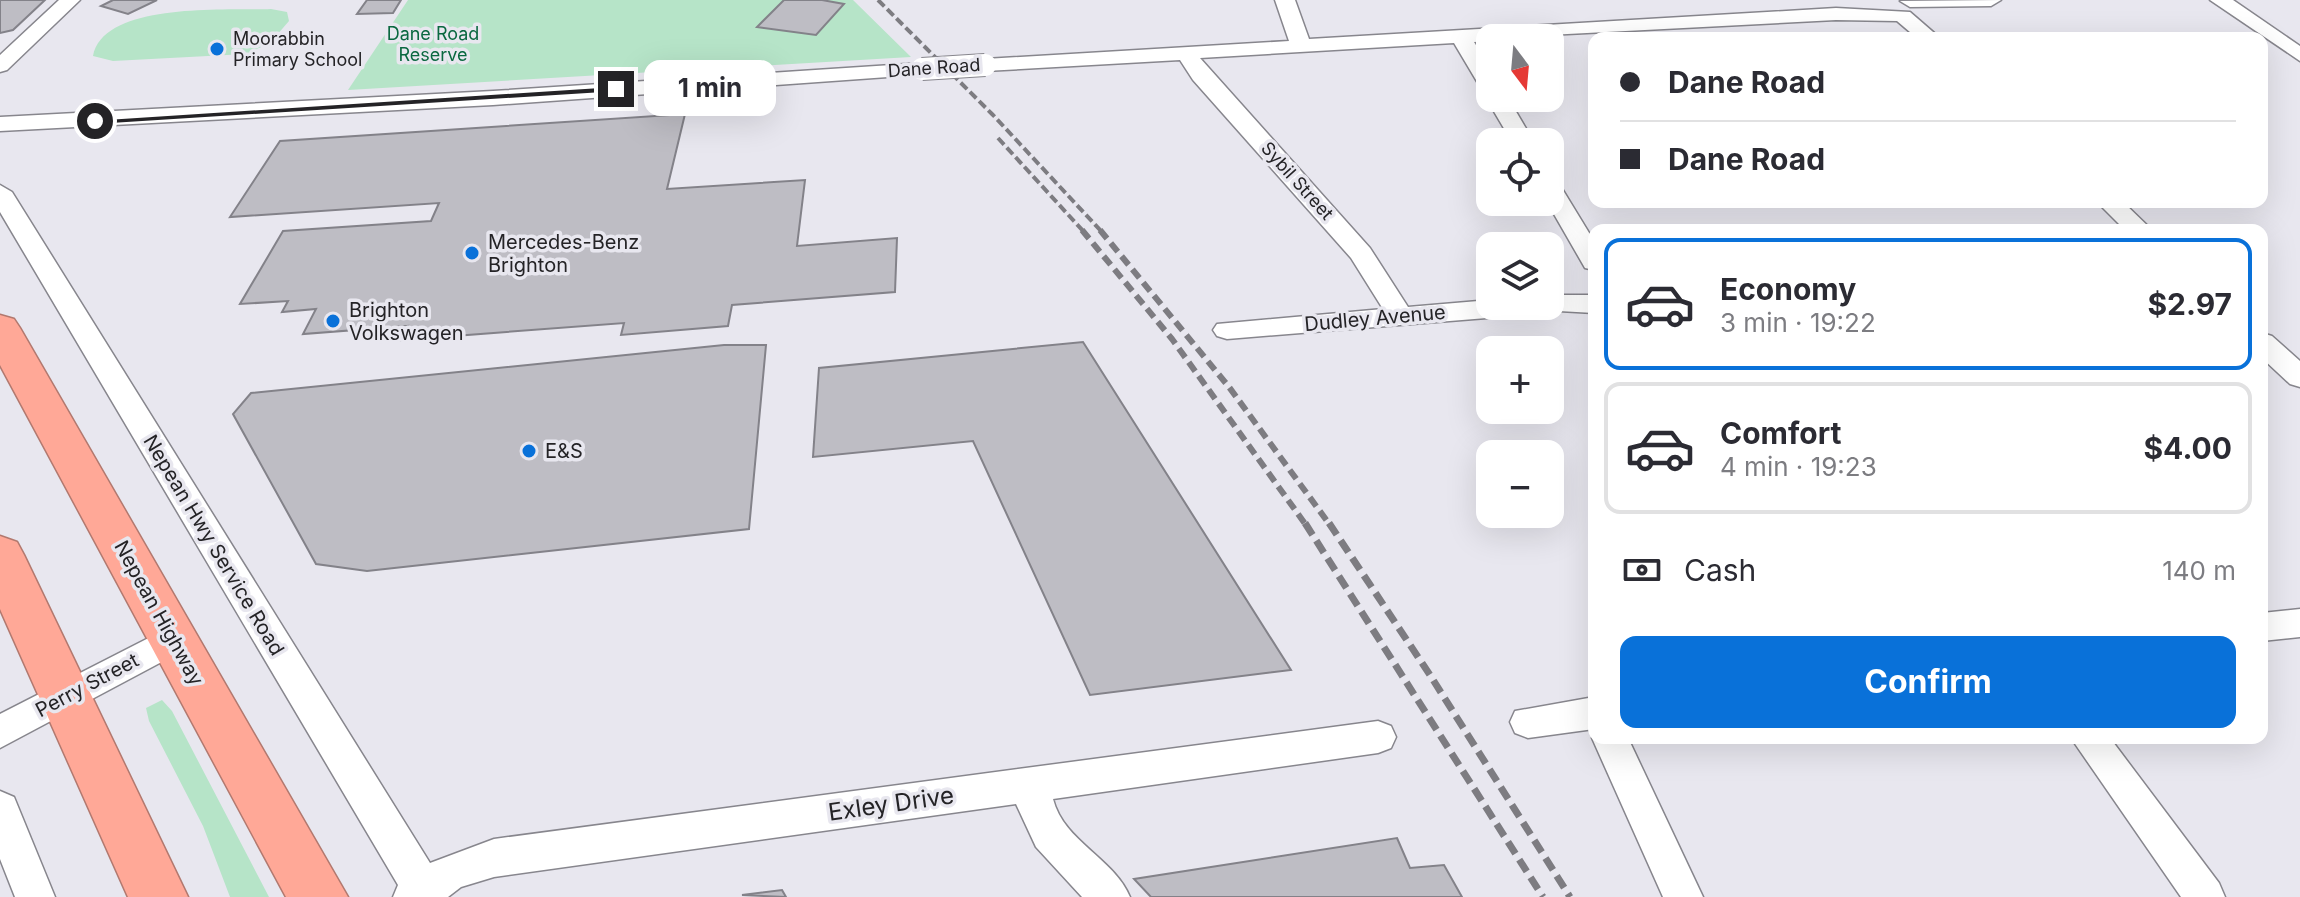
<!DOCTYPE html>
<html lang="en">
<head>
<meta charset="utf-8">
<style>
	:root { --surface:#fff; --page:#f7f7f7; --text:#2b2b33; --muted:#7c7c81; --line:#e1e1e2; --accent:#0971d9 }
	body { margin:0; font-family:Inter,sans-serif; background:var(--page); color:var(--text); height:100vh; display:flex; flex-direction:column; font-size:30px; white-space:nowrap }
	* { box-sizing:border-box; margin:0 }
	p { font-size:26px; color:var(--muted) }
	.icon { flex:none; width:44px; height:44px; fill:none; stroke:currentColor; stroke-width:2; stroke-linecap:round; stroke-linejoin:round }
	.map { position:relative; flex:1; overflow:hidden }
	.panel { position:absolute; left:1588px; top:224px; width:680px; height:520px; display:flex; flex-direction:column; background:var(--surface); border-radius:16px; box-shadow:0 8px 32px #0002 }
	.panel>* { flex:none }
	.top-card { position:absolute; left:1588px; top:32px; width:680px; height:176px; border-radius:16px; box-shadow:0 8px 32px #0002; display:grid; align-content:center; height:176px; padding:0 32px; background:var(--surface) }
	.needle { width:52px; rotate:164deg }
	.buttons { position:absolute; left:1476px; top:24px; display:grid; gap:16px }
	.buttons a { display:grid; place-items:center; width:88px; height:88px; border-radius:16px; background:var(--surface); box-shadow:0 8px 32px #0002; font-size:40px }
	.end { position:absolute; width:36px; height:36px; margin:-18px; border:10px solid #242326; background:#fff; box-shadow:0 0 0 4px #fff }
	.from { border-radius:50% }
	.bubble { position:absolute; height:56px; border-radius:16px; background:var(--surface); box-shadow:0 8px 32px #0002; font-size:26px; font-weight:700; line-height:56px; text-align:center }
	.top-card b { display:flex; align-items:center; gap:28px; height:76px; font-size:30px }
	.top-card b+b { border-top:2px solid var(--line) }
	.top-card i { width:20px; height:20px; background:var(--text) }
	ul { padding:14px 0 0; list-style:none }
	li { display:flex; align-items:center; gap:24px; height:132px; margin:0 16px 12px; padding:0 16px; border:4px solid var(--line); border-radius:16px }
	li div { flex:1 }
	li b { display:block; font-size:30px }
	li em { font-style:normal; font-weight:700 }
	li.active { border-color:var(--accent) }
	li>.icon { width:72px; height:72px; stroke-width:1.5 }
	.pay { display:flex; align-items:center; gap:20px; height:88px; padding:0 32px; font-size:30px }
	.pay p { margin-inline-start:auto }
	.button { display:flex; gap:16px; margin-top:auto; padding:16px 32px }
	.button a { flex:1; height:92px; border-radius:16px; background:var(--accent); color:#fff; font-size:32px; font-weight:700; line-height:92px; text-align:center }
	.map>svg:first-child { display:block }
	.green { fill:#b6e4c8 }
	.building { fill:#bebdc4; stroke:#838289; stroke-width:2 }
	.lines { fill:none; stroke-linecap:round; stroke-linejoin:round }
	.street-casing { stroke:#87868d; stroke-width:3 }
	.highway-casing { stroke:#b2796f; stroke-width:3 }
	.street { fill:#fff; fill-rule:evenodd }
	.highway { fill:#ffa897; fill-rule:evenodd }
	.rail-far2 { stroke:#7d7c81; stroke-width:4; stroke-dasharray:9 4; stroke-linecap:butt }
	.rail-far1 { stroke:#7d7c81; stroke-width:6; stroke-dasharray:11 6; stroke-linecap:butt }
	.rail { stroke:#7d7c81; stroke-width:7; stroke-dasharray:14 7; stroke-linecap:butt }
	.street-bridge-casing { stroke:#87868d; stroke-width:24; stroke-linecap:butt }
	.street-bridge { stroke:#fff; stroke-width:22 }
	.route { fill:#242326 }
	.poi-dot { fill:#0971d9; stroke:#e8e7ef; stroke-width:3 }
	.labels { text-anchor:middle; stroke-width:7; stroke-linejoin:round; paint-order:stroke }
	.far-park-label { font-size:18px; fill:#0a6840; stroke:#e8e7ef }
	.far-poi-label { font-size:18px; fill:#242326; stroke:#e8e7ef; text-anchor:start }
	.far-street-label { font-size:18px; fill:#242326; stroke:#e8e7ef }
	.poi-label { font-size:20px; fill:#242326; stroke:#e8e7ef; text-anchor:start }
	.street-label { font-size:20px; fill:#242326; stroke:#e8e7ef }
	.near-street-label { font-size:24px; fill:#242326; stroke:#e8e7ef }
</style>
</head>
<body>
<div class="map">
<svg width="2300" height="897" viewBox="0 0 2300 897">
	<rect width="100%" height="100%" fill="#e8e7ef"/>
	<path class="green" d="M408 0H853L911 57 348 90Z
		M271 9 287 12 289 21 270 43 246 54 113 61 93 56C104 1 228 11 271 9Z
		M162 700 172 711 269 897H230L203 826 149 721 146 708Z"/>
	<path class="building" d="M0 0H45L13 30 0 33Z
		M113 0H157L128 14 101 6Z
		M367 0H401L393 13 357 14Z
		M784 0H822L844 4 816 35 757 27Z
		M685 114 667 189 805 180 797 246 897 238 895 292 732 305 728 326 621 335 624 323 401 340 408 326 303 334 316 309 282 312 288 301 240 304 283 231 431 221 439 203 230 217 280 141Z
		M1083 342 1291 670 1090 695 973 441 813 457 819 368Z
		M724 345H766L749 529 367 571 316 564 233 414 251 393Z
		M1397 838 1410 868 1444 865 1462 897H1151L1134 879Z
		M782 890 786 897 742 895Z"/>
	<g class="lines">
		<g class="street-casing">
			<path id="street" d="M59 0H80L7 70 0 72V55Z
				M1275 0H1295L1309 39 1836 8 1910 12 1940 38H1917L1897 21 1836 20 1490 38V41L1474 42 1490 67V91L1482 90 1454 43 1200 58 1370 248 1408 307 1490 300V306H1537L1533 312 1524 315 1227 339 1217 336 1213 330 1217 324 1383 309 1351 258 1193 80 1180 60 985 71 974 65 985 59 1289 41Z
				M2001 0 1991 6 1910 7 1900 1Z
				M2210 0H2233L2300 46V61Z
				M922 63 933 69 930 74 493 105 0 131V117L493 91Z
				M1490 93V98H1508L1534 142H1512L1486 98Z
				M1550 180 1558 182 1594 241V270L1585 268 1547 202H1550Z
				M0 185 12 192 430 863 494 839 1378 721 1391 726 1396 737 1391 748 1378 753 1053 799C1064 842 1114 858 1130 897H1082L1036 847 1016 804 494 877 461 887 448 897H393L398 885 0 212Z
				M2097 202H2123L2152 230H2125Z
				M1550 295H1594V313L1541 310 1538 306H1550Z
				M2262 333 2272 336 2300 361V387L2290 384 2262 358Z
				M2300 609V637L2262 641V613Z
				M174 625 186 629 191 639 186 649 0 748V714Z
				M1594 697V729L1528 738 1515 733 1510 722 1515 711Z
				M1594 733V738H1628L1703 897H1663L1592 738Z
				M2071 738H2110L2219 883 2225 897H2181Z
				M0 791 14 797 55 897H15L0 859Z"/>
		</g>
		<g class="highway-casing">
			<path id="highway" d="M0 315 14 319 20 328 348 897H286L0 365Z
				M0 536 17 542 24 555 188 897H128L0 609Z"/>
		</g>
		<use href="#street" class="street"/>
		<use href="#highway" class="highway"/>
		<path class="rail-far2" d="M878 0 993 115 1102 232
			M998 138 1084 232"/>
		<path class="rail-far1" d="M1082 230 1172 339 1306 525
			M1100 230 1229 387 1330 525"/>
		<path class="rail" d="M1305 523 1543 897
			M1329 523 1430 675 1570 897"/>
		<g class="street-bridge-casing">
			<path id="street-bridge" d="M922 69 985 65"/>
		</g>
		<use href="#street-bridge" class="street-bridge"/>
	</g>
	<path class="route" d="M616 87 619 91 95 124 91 121Z"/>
	<g class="poi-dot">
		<circle cx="217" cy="49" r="8"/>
		<circle cx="472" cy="253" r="8"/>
		<circle cx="333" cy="321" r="8"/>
		<circle cx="529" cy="451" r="8"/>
	</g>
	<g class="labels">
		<g class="far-park-label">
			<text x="433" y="40">Dane Road<tspan x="433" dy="21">Reserve</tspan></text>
		</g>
		<g class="far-poi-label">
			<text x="233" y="45">Moorabbin<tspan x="233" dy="21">Primary School</tspan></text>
		</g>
		<g class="far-street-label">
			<text transform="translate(934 68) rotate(-4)" y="6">Dane Road</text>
			<text transform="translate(1297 181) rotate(48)" y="6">Sybil Street</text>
		</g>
		<g class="poi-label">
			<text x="488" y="249">Mercedes-Benz<tspan x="488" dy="23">Brighton</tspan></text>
			<text x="349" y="317">Brighton<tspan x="349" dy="23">Volkswagen</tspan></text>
			<text x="545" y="458">E&amp;S</text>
		</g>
		<g class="street-label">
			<text transform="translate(1375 318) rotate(-5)" y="7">Dudley Avenue</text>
			<text transform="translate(214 545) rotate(59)" y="7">Nepean Hwy Service Road</text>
			<text transform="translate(159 613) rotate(61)" y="7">Nepean Highway</text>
			<text transform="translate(87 685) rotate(-28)" y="7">Perry Street</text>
		</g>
		<g class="near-street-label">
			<text transform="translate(891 804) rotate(-8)" y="8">Exley Drive</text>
		</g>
	</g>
</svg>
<div class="buttons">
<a><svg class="needle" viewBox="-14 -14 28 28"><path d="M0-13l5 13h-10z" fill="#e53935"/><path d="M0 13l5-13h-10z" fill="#7c7c81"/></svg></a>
<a><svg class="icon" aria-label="locate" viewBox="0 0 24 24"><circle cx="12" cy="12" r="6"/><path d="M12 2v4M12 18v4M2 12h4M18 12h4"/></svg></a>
<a><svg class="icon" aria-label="layers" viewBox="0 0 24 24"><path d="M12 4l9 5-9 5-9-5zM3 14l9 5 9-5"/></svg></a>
<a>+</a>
<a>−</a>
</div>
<i class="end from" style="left:95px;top:121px"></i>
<i class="end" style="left:616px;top:89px"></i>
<div class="bubble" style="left:644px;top:60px;width:132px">1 min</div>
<div class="top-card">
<b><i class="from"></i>Dane Road</b>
<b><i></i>Dane Road</b>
</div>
<section class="panel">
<ul>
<li class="active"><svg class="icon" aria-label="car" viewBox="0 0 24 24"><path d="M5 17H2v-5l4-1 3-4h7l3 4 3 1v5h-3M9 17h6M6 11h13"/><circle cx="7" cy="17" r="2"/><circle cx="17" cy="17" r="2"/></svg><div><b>Economy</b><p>3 min · 19:22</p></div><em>$2.97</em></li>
<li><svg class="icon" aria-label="car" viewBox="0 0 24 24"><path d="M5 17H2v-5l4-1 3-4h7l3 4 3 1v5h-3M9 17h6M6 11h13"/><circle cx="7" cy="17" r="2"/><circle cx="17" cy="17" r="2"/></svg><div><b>Comfort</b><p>4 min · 19:23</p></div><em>$4.00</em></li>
</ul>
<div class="pay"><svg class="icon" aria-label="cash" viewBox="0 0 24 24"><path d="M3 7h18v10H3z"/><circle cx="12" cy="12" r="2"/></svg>Cash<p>140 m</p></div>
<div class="button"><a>Confirm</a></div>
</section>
</div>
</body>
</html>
